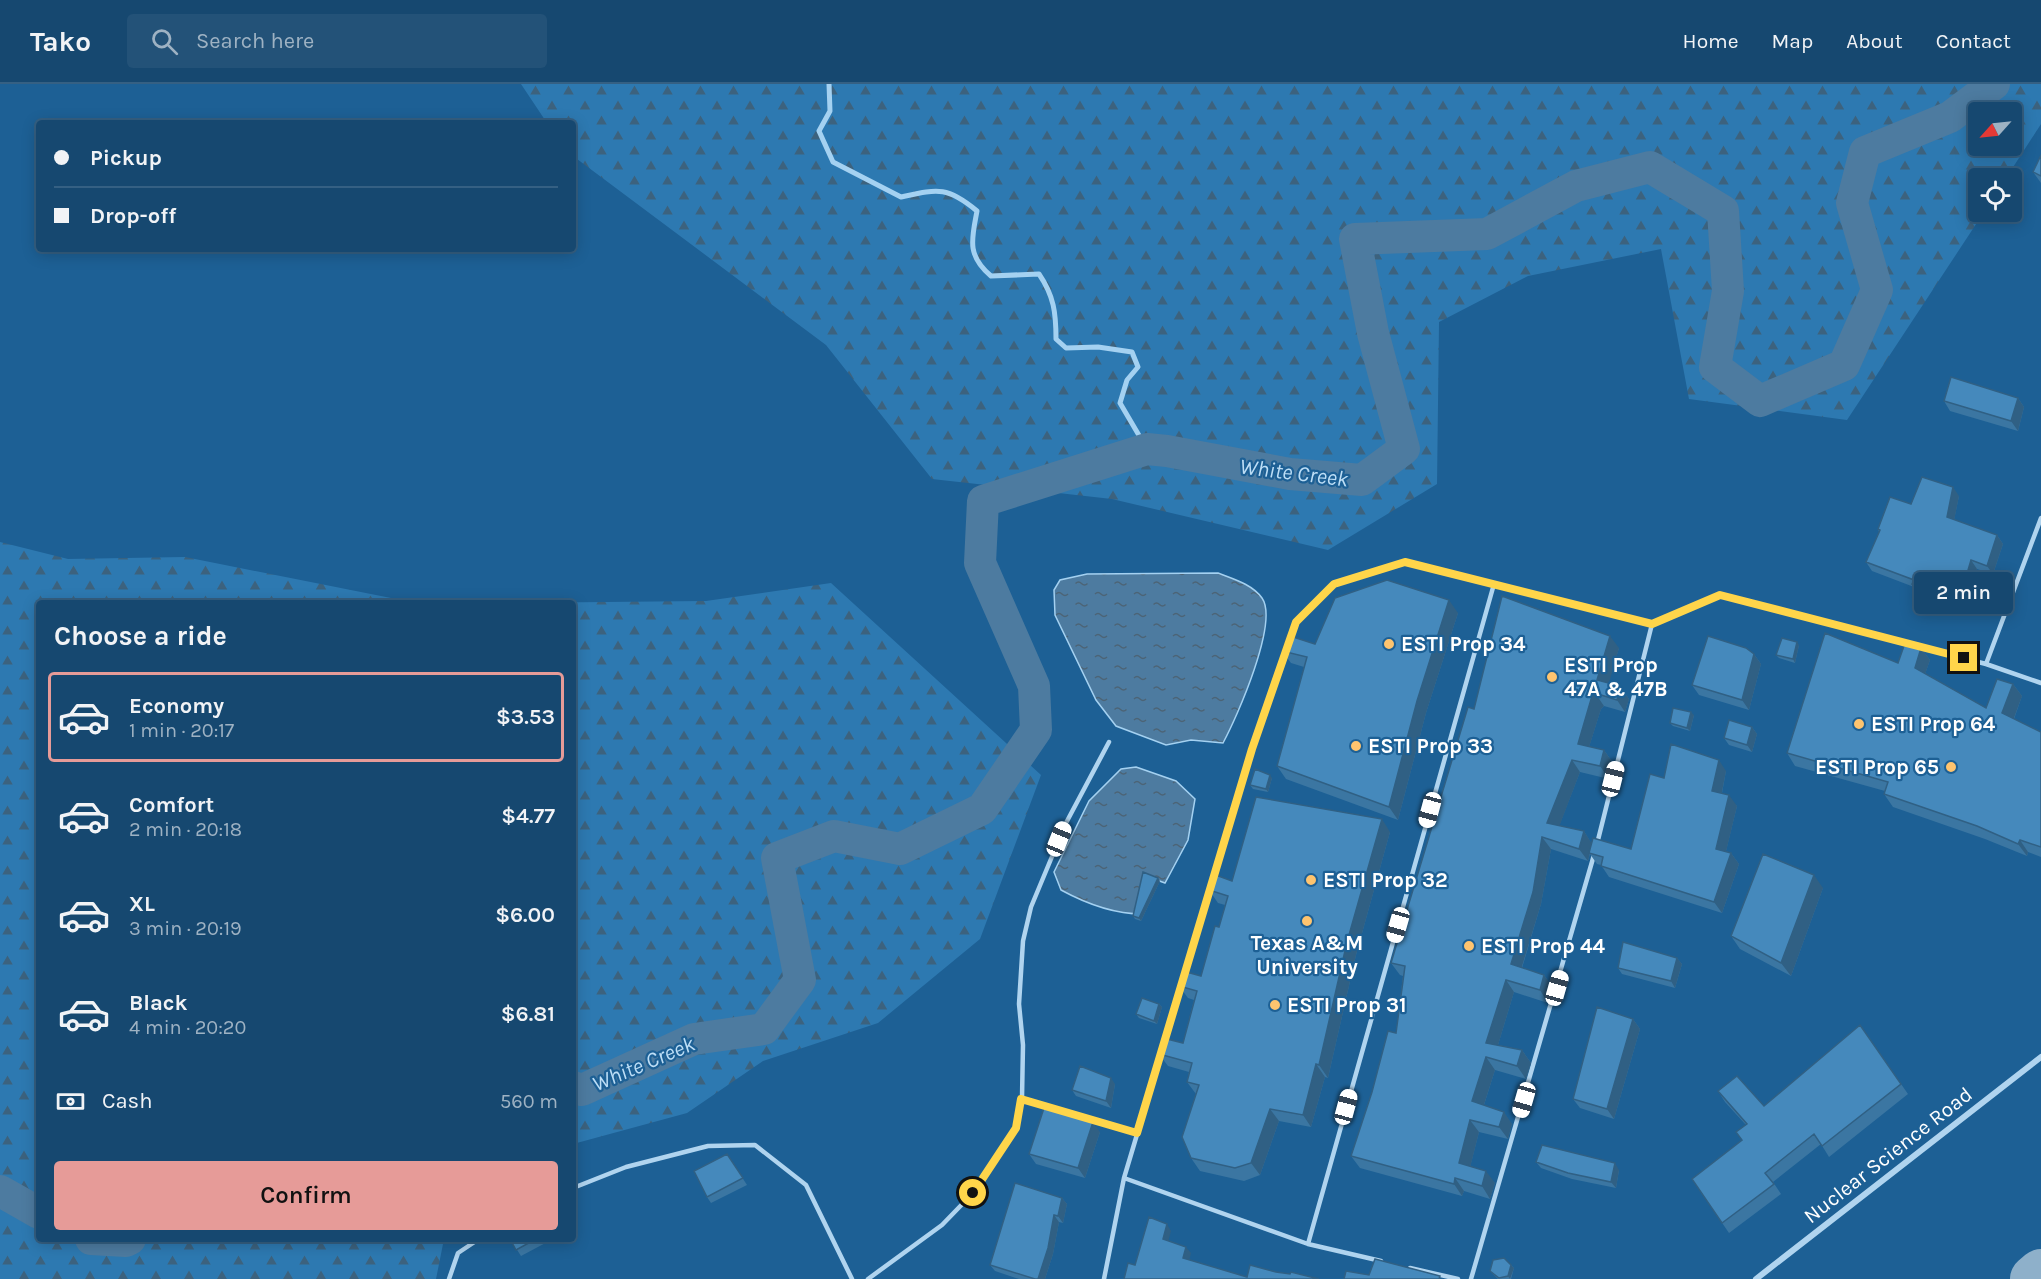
<!DOCTYPE html>
<html lang="en">
<head>
<meta charset="utf-8">
<style>
	:root { --surface:#164870; --page:#235278; --text:#f1f3f6; --muted:#9eb2c3; --line:#356083; --accent:#e69b98 }
	body { margin:0; font-family:Karla,sans-serif; background:var(--page); color:var(--text); height:100vh; display:flex; flex-direction:column; font-size:22px; white-space:nowrap }
	* { box-sizing:border-box; margin:0 }
	p { font-size:20px; color:var(--muted) }
	.icon { flex:none; width:33px; height:33px; fill:none; stroke:currentColor; stroke-width:2; stroke-linecap:round; stroke-linejoin:round }
	.map { position:relative; flex:1; overflow:hidden }
	.details { position:absolute; left:36px; top:516px; width:540px; height:642px; display:flex; flex-direction:column; background:var(--surface); border-radius:6px; box-shadow:0 3px 15px #0003,0 0 0 2px var(--line) }
	.details>* { flex:none }
	.guide { position:absolute; left:36px; top:36px; width:540px; height:132px; border-radius:6px; box-shadow:0 3px 15px #0003,0 0 0 2px var(--line); display:grid; align-content:center; height:132px; padding:0 18px; background:var(--surface) }
	.needle { width:39px; rotate:243deg }
	.fabs { position:absolute; left:1968px; top:18px; display:grid; gap:12px }
	.fabs a { display:grid; place-items:center; width:54px; height:54px; border-radius:6px; background:var(--surface); box-shadow:0 3px 15px #0003,0 0 0 2px var(--line); font-size:30px }
	.end { position:absolute; width:27px; height:27px; margin:-14px; border:8px solid #ffd54a; background:#111; box-shadow:0 0 0 3px #111 }
	.from { border-radius:50% }
	.bubble { position:absolute; height:42px; border-radius:6px; background:var(--surface); box-shadow:0 3px 15px #0003,0 0 0 2px var(--line); font-size:20px; font-weight:600; line-height:42px; text-align:center }
	.car { position:absolute; width:18px; height:36px; margin:-18px -9px; border-radius:8px; box-shadow:0 0 4px 2px #0007; background:linear-gradient(#fff 24%,#345 0 40%,#fff 0 76%,#345 0 86%,#fff 0) }
	.guide b { display:flex; align-items:center; gap:21px; height:57px; font-size:22px }
	.guide b+b { border-top:2px solid var(--line) }
	.guide i { width:15px; height:15px; background:var(--text) }
	ul { padding:0; list-style:none }
	li { display:flex; align-items:center; gap:18px; height:90px; margin:0 12px 9px; padding:0 6px; border:3px solid transparent; border-radius:6px }
	li div { flex:1 }
	li b { display:block; font-size:22px }
	li em { font-style:normal; font-weight:600 }
	li.active { border-color:var(--accent) }
	li>.icon { width:54px; height:54px; stroke-width:1.5 }
	h2 { padding:0 18px; font-size:27px; line-height:72px }
	.pay { display:flex; align-items:center; gap:15px; height:66px; padding:0 18px; font-size:22px }
	.pay p { margin-inline-start:auto }
	.button { display:flex; gap:12px; margin-top:auto; padding:12px 18px }
	.button a { flex:1; height:69px; border-radius:6px; background:var(--accent); color:#111; font-size:24px; font-weight:600; line-height:69px; text-align:center }
	header { display:flex; align-items:center; gap:36px; box-sizing:border-box; height:84px; padding:0 30px; background:var(--surface); border-bottom:2px solid var(--line) }
	header strong { font-size:28px }
	nav { display:flex; gap:33px; margin-inline-start:auto; font-size:21px }
	.search { width:420px; height:54px; background:var(--page); display:flex; align-items:center; gap:15px; box-sizing:border-box; padding:0 21px; border-radius:6px; color:var(--muted); font-size:22px }
	.map>svg:first-child { display:block }
	.forest { fill:url(#forest-firs); fill-rule:evenodd }
	.water { fill:url(#water-ripples); stroke:#a4d1f1; stroke-width:1.5 }
	.lines { fill:none; stroke-linecap:round; stroke-linejoin:round }
	.stream { stroke:#a4d1f1; stroke-width:5 }
	.river { stroke:#4d7ba0; stroke-width:32 }
	.taxiway { stroke:#8eb0ca; stroke-width:48 }
	.service { stroke:#b0d4ef; stroke-width:4.5 }
	.minor { stroke:#b0d4ef; stroke-width:6 }
	.wall { fill:#3b76a2 }
	.shaded-wall { fill:#306084 }
	.building { fill:#4589bc; stroke:#306084; stroke-width:1.5 }
	.route { stroke:#ffd54a; stroke-width:8 }
	.poi-dot { fill:#fec46f; stroke:#1d6095; stroke-width:2 }
	.labels { text-anchor:middle; stroke-width:4.5; stroke-linejoin:round; paint-order:stroke }
	.poi-label { font-size:21px; font-weight:bold; fill:#fff; stroke:#1d6095; text-anchor:start }
	.street-label { font-size:21px; fill:#fff; stroke:#1d6095 }
	.water-label { font-size:22px; font-style:italic; fill:#bddef6; stroke:#1d6095 }
</style>
</head>
<body>
<header>
<strong>Tako</strong>
<div class="search"><svg class="icon" aria-label="search" viewBox="0 0 24 24"><circle cx="10" cy="10" r="6"/><path d="M15 15l6 6"/></svg>Search here</div>
<nav><a>Home</a><a>Map</a><a>About</a><a>Contact</a></nav>
</header>
<div class="map">
<svg width="2041" height="1195" viewBox="0 0 2041 1195">
	<defs>
		<pattern id="forest-firs" width="22" height="20" patternUnits="userSpaceOnUse" patternTransform="scale(1.5)"><rect width="22" height="20" fill="#2d79b1"/><path d="M5 1l3.5 6h-7zM16 11l3.5 6h-7z" fill="#3c627e"/></pattern>
		<pattern id="water-ripples" width="26" height="14" patternUnits="userSpaceOnUse" patternTransform="scale(1.5)"><rect width="26" height="14" fill="#4d7ba0"/><path d="M2 4q2-2 4 0t4 0M15 11q2-2 4 0t4 0" fill="none" stroke="#4c6476"/></pattern>
	</defs>
	<rect width="100%" height="100%" fill="#1d6095"/>
	<path class="forest" d="M521 0H2041V40L2006 94H1978V128H1984L1847 336 1689 315 1661 165 1528 192 1439 238 1437 400 1328 466 1112 415 932 395 826 261 573 72V39H547ZM1978 28H2012V62H1978Z
		M0 458 68 475 185 473 416 519H39V1155H444L436 1195H0Z
		M831 499 1041 691 980 855 878 939 763 977 687 1029 573 1060V519H499L706 517Z"/>
	<path class="water" d="M1218 489C1233 495 1252 500 1262 514 1279 538 1237 633 1223 659L1191 656 1166 661 1116 642 1096 616 1055 531 1054 506 1060 496 1087 490Z
		M1136 683 1176 697 1195 715 1188 756 1165 799 1146 792 1142 830C1114 830 1085 819 1061 806L1054 788 1089 717 1121 685Z"/>
	<g class="lines">
		<path class="stream" d="M829 0 830 27 819 47 833 78 901 113C938 105 947 102 977 127 972 154 966 171 991 192L1039 190C1054 212 1056 229 1056 255L1066 264 1098 263 1132 268 1138 283 1127 296 1120 319 1147 365"/>
		<path class="river" d="M573 1003 582 1006 694 955 764 945 800 896 777 774 834 752 900 765 982 725 1036 646 1034 602 980 479 983 417 1147 365 1167 367 1290 390 1362 396 1404 365 1373 249 1355 155 1487 150 1576 102 1650 83 1723 127 1728 207 1715 283 1760 317 1844 281 1877 206 1852 119 1865 68 1950 33 1994 0
			M0 1107 39 1129
			M91 1155 126 1157 130 1155"/>
		<path class="taxiway" d="M2034 1195 2041 1189"/>
		<path class="service" d="M1652 540 1720 511 1986 580 2041 599
			M1289 558 1296 538 1334 500 1405 478 1652 540 1597 760
			M1986 580 2041 434
			M1213 795 1252 665 1287 566
			M1184 892 1211 803
			M1164 958 1181 900
			M1021 1015 1137 1049
			M1124 1094 1308 1160 1381 1177
			M573 1104 626 1083 708 1062 755 1061 806 1101 852 1195
			M1308 1160 1494 500
			M1410 1184 1458 1195
			M449 1195 458 1169 479 1155
			M868 1195 942 1141 973 1109 1016 1044 1022 1014 1023 961 1019 920 1023 857 1031 823 1066 739 1109 658
			M1104 1195 1124 1094 1162 967
			M1471 1195 1594 771"/>
		<path class="minor" d="M1756 1195 2041 973"/>
	</g>
	<path class="wall" d="M2041 71V99L2033 88Z
		M2018 314 2024 323 2018 347 1950 327 1944 317Z
		M1959 412 1954 436 1997 451 2003 460 1993 490 1977 485 1965 526 1919 508 1914 503 1872 487 1866 478 1879 448 1878 445 1911 420Z
		M1458 529 1426 629 1398 736 1286 695 1277 682 1304 583 1291 579 1282 567 1315 560Z
		M1799 561 1795 579 1779 574 1776 571Z
		M1619 564 1608 599 1620 602 1629 615 1625 628 1604 622 1601 625 1589 663 1604 666 1613 679 1609 695 1580 688 1559 742 1584 747 1591 759 1631 765 1664 694 1726 687 1722 709 1737 722 1726 767 1731 769 1739 780 1722 829 1609 793 1601 781 1597 780 1590 770 1588 777 1551 765 1541 820 1522 884 1544 891 1553 904 1548 919 1514 908 1498 961 1522 966 1531 979 1526 995 1495 986 1484 1021 1512 1040 1508 1055 1479 1048 1470 1083 1495 1099 1490 1115 1464 1107 1462 1112 1360 1084 1351 1072 1396 949 1403 892 1400 891 1391 879 1474 625Z
		M1921 564 1930 576 1925 590 1986 624 2013 600 2022 612 2014 635 2041 648V773L2028 768 2027 772 1985 755 1893 723 1884 710 1885 707 1795 682 1787 669 1898 579Z
		M1754 570 1761 580 1749 626 1699 611 1692 601Z
		M1694 631 1690 647 1673 642 1670 639Z
		M1752 643 1757 650 1752 668 1729 661 1724 654Z
		M1272 694 1268 708 1253 705 1250 701Z
		M1390 748 1356 871 1328 994 1325 993 1311 1043 1279 1037 1260 1091 1244 1097 1200 1087 1191 1074 1196 1010 1187 998 1189 988 1168 982 1159 970 1183 959 1194 916 1188 914 1179 902 1201 892 1219 843 1225 821 1218 819 1209 806 1232 797Z
		M1160 797 1141 837 1135 835 1133 832Z
		M1823 804 1791 892 1740 865 1731 852Z
		M1677 874 1682 880 1675 904 1622 890 1618 884Z
		M1159 920 1162 923 1157 940 1139 934 1136 930Z
		M1633 935 1640 945 1614 1035 1580 1024 1573 1015Z
		M1860 941 1908 1010 1829 1073 1821 1060 1773 1098 1781 1110 1729 1149 1692 1095 1742 1056 1746 1041 1725 1018 1718 1007 1764 1022Z
		M1115 1000 1111 1024 1076 1012 1072 1006Z
		M1100 1048 1085 1094 1036 1080 1029 1070Z
		M727 1070 747 1101 711 1119 707 1113Z
		M1536 1078 1619 1086 1616 1104 1572 1095 1541 1084Z
		M1062 1114 1067 1120 1063 1139 1059 1138 1053 1170 1045 1195H1019L995 1187 990 1181Z
		M510 1155H553L521 1172Z
		M1511 1181 1514 1184 1511 1195H1498L1490 1187Z"/>
	<path class="shaded-wall" d="M2018 314 2024 323 2018 347 2011 337Z
		M1953 403 1959 412 1953 442 1947 433Z
		M1997 451 2003 460 1993 490 1987 482Z
		M1971 476 1977 485 1965 526 1959 517Z
		M1449 516 1458 529 1426 629 1398 736 1389 723 1417 617Z
		M1610 552 1619 564 1606 609 1597 596Z
		M1797 558 1799 561 1795 579 1793 575Z
		M1921 564 1930 576 1923 596 1915 584Z
		M1754 570 1761 580 1749 626 1742 616Z
		M2013 600 2022 612 2011 642 2002 629Z
		M1620 602 1629 615 1625 628 1617 616Z
		M1595 609 1604 622 1601 625 1586 673 1578 660 1592 612Z
		M1691 628 1694 631 1690 647 1687 644Z
		M1752 643 1757 650 1752 668 1747 661Z
		M1604 666 1613 679 1609 695 1600 682Z
		M1572 676 1580 688 1556 751 1547 739Z
		M1719 676 1726 687 1720 718 1712 707Z
		M1270 691 1272 694 1268 708 1266 705Z
		M1729 711 1737 722 1724 776 1716 765Z
		M1382 735 1390 748 1356 871 1328 994 1319 981 1347 858Z
		M1584 747 1592 760 1588 777 1579 765Z
		M1542 753 1551 765 1541 820 1519 892 1511 880Z
		M2020 756 2028 768 2027 772 2018 760Z
		M1731 769 1739 780 1722 829 1714 818Z
		M1814 791 1823 804 1791 892 1781 879Z
		M1158 794 1160 797 1141 837 1139 834Z
		M1677 874 1682 880 1675 904 1671 897Z
		M1544 891 1553 904 1548 919 1540 906Z
		M1506 896 1514 908 1495 971 1486 959Z
		M1159 920 1162 923 1157 940 1154 937Z
		M1633 935 1640 945 1614 1035 1607 1025Z
		M1522 966 1531 979 1526 995 1517 982Z
		M1486 973 1495 986 1481 1030 1472 1017Z
		M1316 980 1325 993 1311 1043 1303 1031Z
		M1111 994 1115 1000 1111 1024 1106 1017Z
		M1270 1025 1279 1037 1260 1091 1251 1079Z
		M1504 1028 1512 1040 1508 1055 1499 1043Z
		M1470 1036 1479 1048 1468 1092 1459 1079Z
		M1093 1038 1100 1048 1085 1094 1078 1084Z
		M1615 1079 1619 1086 1616 1104 1611 1098Z
		M1486 1087 1495 1099 1490 1115 1482 1102Z
		M1455 1094 1464 1107 1462 1112 1454 1100Z
		M1062 1114 1067 1120 1063 1139 1058 1132Z
		M1054 1131 1059 1138 1053 1170 1045 1195H1038Z
		M1167 1140 1171 1147 1167 1162 1163 1155Z
		M1186 1163 1191 1169 1188 1181 1183 1174Z
		M1511 1181 1514 1184 1510 1195 1508 1192Z"/>
	<path class="building" d="M2041 71V92L2033 88Z
		M1951 293 2018 314 2011 337 1944 317Z
		M1922 393 1953 403 1947 433 1997 451 1987 482 1971 476 1959 517 1912 500 1914 496 1866 478 1880 446 1878 445 1890 413 1911 420Z
		M1387 496 1449 516 1417 617 1389 723 1277 682 1307 573 1282 567 1287 551 1315 560 1335 514Z
		M1502 512 1610 552 1597 596 1620 602 1617 616 1595 609 1592 612 1578 660 1604 666 1600 682 1572 676 1547 739 1584 747 1579 765 1542 753 1533 808 1511 880 1544 891 1540 906 1506 896 1486 959 1522 966 1517 982 1486 973 1472 1017 1504 1028 1499 1043 1470 1036 1459 1079 1486 1087 1482 1102 1455 1094 1454 1100 1351 1072 1372 1008 1388 947 1396 949 1405 882 1391 879 1468 623 1474 625Z
		M1825 549 1898 579 1905 559 1921 564 1915 584 1986 624 1997 595 2013 600 2002 629 2041 648V763L2020 756 2018 760 1977 742 1884 710 1888 698 1787 669Z
		M1708 552 1746 564 1754 570 1742 616 1692 601Z
		M1782 554 1797 558 1793 575 1776 571Z
		M1673 624 1691 628 1687 644 1670 639Z
		M1729 636 1752 643 1747 661 1724 654Z
		M1671 660 1719 676 1712 707 1729 711 1716 765 1731 769 1714 818 1601 782 1603 773 1589 769 1593 754 1631 765 1650 690 1664 694Z
		M1255 685 1270 691 1266 705 1250 701Z
		M1256 713 1382 735 1347 858 1319 981 1316 980 1303 1031 1270 1025 1251 1079 1235 1084 1191 1074 1182 1053 1199 1001 1187 998 1192 979 1159 970 1163 954 1183 959 1197 907 1179 902 1183 887 1201 892 1215 842 1219 843 1228 812 1209 806 1213 790 1232 797Z
		M1763 770 1814 791 1781 879 1731 852Z
		M1143 788 1158 794 1139 834 1133 832Z
		M1623 858 1677 874 1671 897 1618 884Z
		M1142 914 1159 920 1154 937 1136 930Z
		M1597 923 1633 935 1607 1025 1573 1015Z
		M1860 941 1901 1000 1822 1062 1814 1050 1765 1089 1774 1100 1722 1139 1692 1095 1742 1056 1736 1048 1747 1040 1718 1007 1737 992 1764 1022Z
		M1080 982 1111 994 1106 1017 1072 1006Z
		M1044 1024 1093 1038 1078 1084 1029 1070Z
		M1542 1061 1615 1079 1611 1098 1568 1089 1536 1078Z
		M727 1070 743 1094 707 1113 694 1087Z
		M1015 1099 1062 1114 1058 1132 1054 1131 1048 1164 1038 1195H1035L990 1181Z
		M1149 1133 1167 1140 1163 1155 1186 1163 1183 1174 1247 1193 1250 1181 1276 1188 1290 1190 1291 1188 1319 1195H1124L1128 1179 1135 1181Z
		M510 1155H536L516 1166Z
		M1504 1174 1511 1181 1508 1192 1499 1194 1490 1187 1493 1176Z
		M1375 1175 1440 1192 1439 1195H1344L1346 1187 1369 1191Z"/>
	<g class="lines">
		<path class="route" d="M973 1109 1016 1044 1021 1015 1137 1049 1252 665 1296 538 1334 500 1405 478 1652 540 1720 511 1964 574"/>
	</g>
	<g class="poi-dot">
		<circle cx="1389" cy="560" r="6"/>
		<circle cx="1552" cy="593" r="6"/>
		<circle cx="1859" cy="640" r="6"/>
		<circle cx="1356" cy="662" r="6"/>
		<circle cx="1951" cy="683" r="6"/>
		<circle cx="1311" cy="796" r="6"/>
		<circle cx="1307" cy="837" r="6"/>
		<circle cx="1469" cy="862" r="6"/>
		<circle cx="1275" cy="921" r="6"/>
	</g>
	<g class="labels">
		<g class="poi-label">
			<text x="1401" y="567">ESTI Prop 34</text>
			<text x="1564" y="588">ESTI Prop<tspan x="1564" dy="24">47A &amp; 47B</tspan></text>
			<text x="1871" y="647">ESTI Prop 64</text>
			<text x="1368" y="669">ESTI Prop 33</text>
			<text x="1939" y="690" text-anchor="end">ESTI Prop 65</text>
			<text x="1323" y="803">ESTI Prop 32</text>
			<text x="1307" y="866" text-anchor="middle">Texas A&amp;M<tspan x="1307" dy="24">University</tspan></text>
			<text x="1481" y="869">ESTI Prop 44</text>
			<text x="1287" y="928">ESTI Prop 31</text>
		</g>
		<g class="street-label">
			<text transform="translate(1888 1071) rotate(-38)" y="7">Nuclear Science Road</text>
		</g>
		<g class="water-label">
			<text transform="translate(1294 388) rotate(7)" y="8">White Creek</text>
			<text transform="translate(643 979) rotate(-23)" y="8">White Creek</text>
		</g>
	</g>
</svg>
<div class="fabs">
<a><svg class="needle" viewBox="-14 -14 28 28"><path d="M0-13l5 13h-10z" fill="#e53935"/><path d="M0 13l5-13h-10z" fill="#9eb2c3"/></svg></a>
<a><svg class="icon" aria-label="locate" viewBox="0 0 24 24"><circle cx="12" cy="12" r="6"/><path d="M12 2v4M12 18v4M2 12h4M18 12h4"/></svg></a>
</div>
<i class="end from" style="left:973px;top:1109px"></i>
<i class="end" style="left:1964px;top:574px"></i>
<div class="bubble" style="left:1914px;top:488px;width:99px">2 min</div>
<i class="car" style="left:1613px;top:695px;rotate:14deg"></i>
<i class="car" style="left:1430px;top:726px;rotate:195deg"></i>
<i class="car" style="left:1059px;top:755px;rotate:22deg"></i>
<i class="car" style="left:1398px;top:841px;rotate:196deg"></i>
<i class="car" style="left:1557px;top:904px;rotate:16deg"></i>
<i class="car" style="left:1524px;top:1016px;rotate:196deg"></i>
<i class="car" style="left:1346px;top:1023px;rotate:15deg"></i>
<div class="guide">
<b><i class="from"></i>Pickup</b>
<b><i></i>Drop-off</b>
</div>
<section class="details">
<h2>Choose a ride</h2>
<ul>
<li class="active"><svg class="icon" aria-label="car" viewBox="0 0 24 24"><path d="M5 17H2v-5l4-1 3-4h7l3 4 3 1v5h-3M9 17h6M6 11h13"/><circle cx="7" cy="17" r="2"/><circle cx="17" cy="17" r="2"/></svg><div><b>Economy</b><p>1 min · 20:17</p></div><em>$3.53</em></li>
<li><svg class="icon" aria-label="car" viewBox="0 0 24 24"><path d="M5 17H2v-5l4-1 3-4h7l3 4 3 1v5h-3M9 17h6M6 11h13"/><circle cx="7" cy="17" r="2"/><circle cx="17" cy="17" r="2"/></svg><div><b>Comfort</b><p>2 min · 20:18</p></div><em>$4.77</em></li>
<li><svg class="icon" aria-label="car" viewBox="0 0 24 24"><path d="M5 17H2v-5l4-1 3-4h7l3 4 3 1v5h-3M9 17h6M6 11h13"/><circle cx="7" cy="17" r="2"/><circle cx="17" cy="17" r="2"/></svg><div><b>XL</b><p>3 min · 20:19</p></div><em>$6.00</em></li>
<li><svg class="icon" aria-label="car" viewBox="0 0 24 24"><path d="M5 17H2v-5l4-1 3-4h7l3 4 3 1v5h-3M9 17h6M6 11h13"/><circle cx="7" cy="17" r="2"/><circle cx="17" cy="17" r="2"/></svg><div><b>Black</b><p>4 min · 20:20</p></div><em>$6.81</em></li>
</ul>
<div class="pay"><svg class="icon" aria-label="cash" viewBox="0 0 24 24"><path d="M3 7h18v10H3z"/><circle cx="12" cy="12" r="2"/></svg>Cash<p>560 m</p></div>
<div class="button"><a>Confirm</a></div>
</section>
</div>
</body>
</html>
